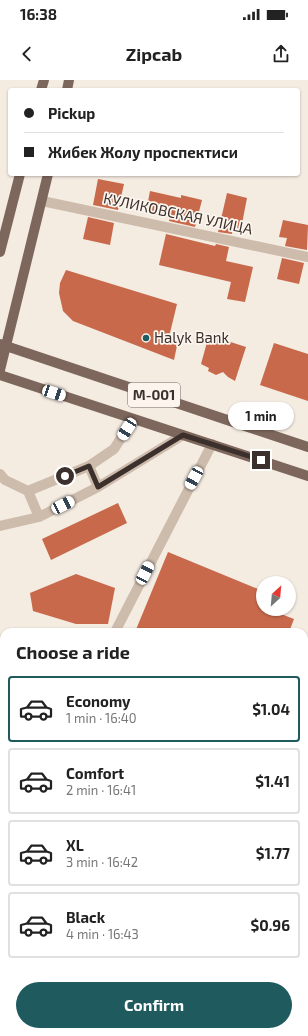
<!DOCTYPE html>
<html lang="en">
<head>
<meta charset="utf-8">
<style>
	:root { --surface:#fff; --page:#f2f2f2; --text:#222; --muted:#767676; --line:#e0e0e0; --accent:#1f5a5e }
	body { margin:0; font-family:"Exo 2",sans-serif; background:var(--page); color:var(--text); height:100vh; display:flex; flex-direction:column; font-size:15px; white-space:nowrap }
	* { box-sizing:border-box; margin:0 }
	p { font-size:13px; color:var(--muted) }
	.icon { flex:none; width:22px; height:22px; fill:none; stroke:currentColor; stroke-width:2; stroke-linecap:round; stroke-linejoin:round }
	.map { position:relative; flex:1; overflow:hidden }
	.side { position:absolute; left:0px; top:548px; width:308px; height:408px; display:flex; flex-direction:column; background:var(--surface); border-radius:12px 12px 0 0; box-shadow:0 1px 3px #0004 }
	.side>* { flex:none }
	.guide { position:absolute; left:8px; top:8px; width:292px; height:88px; border-radius:4px; box-shadow:0 1px 3px #0004; display:grid; align-content:center; height:88px; padding:0 16px; background:var(--surface) }
	.needle { width:26px; rotate:26deg }
	.buttons { position:absolute; left:256px; top:496px; display:grid; gap:8px }
	.buttons a { display:grid; place-items:center; width:40px; height:40px; border-radius:50%; background:var(--surface); box-shadow:0 1px 3px #0004; font-size:20px }
	.end { position:absolute; width:18px; height:18px; margin:-9px; border:5px solid #3b302b; background:#fff; box-shadow:0 0 0 2px #fff }
	.from { border-radius:50% }
	.bubble { position:absolute; height:28px; border-radius:14px; background:var(--surface); box-shadow:0 1px 3px #0004; font-size:13px; font-weight:700; line-height:28px; text-align:center }
	.car { position:absolute; width:12px; height:24px; margin:-12px -6px; border-radius:5px; box-shadow:0 0 3px 1px #0007; background:linear-gradient(#fff 24%,#345 0 40%,#fff 0 76%,#345 0 86%,#fff 0) }
	.guide b { display:flex; align-items:center; gap:14px; height:38px; font-size:15px }
	.guide b+b { border-top:1px solid var(--line) }
	.guide i { width:10px; height:10px; background:var(--text) }
	ul { padding:0; list-style:none }
	li { display:flex; align-items:center; gap:12px; height:66px; margin:0 8px 6px; padding:0 8px; border:2px solid var(--line); border-radius:4px }
	li div { flex:1 }
	li b { display:block; font-size:15px }
	li em { font-style:normal; font-weight:700 }
	li.selected { border-color:var(--accent) }
	li>.icon { width:36px; height:36px; stroke-width:1.5 }
	h2 { padding:0 16px; font-size:18px; line-height:48px }
	.cta { display:flex; gap:8px; margin-top:auto; padding:8px 16px }
	.cta a { flex:1; height:46px; border-radius:24px; background:var(--accent); color:#fff; font-size:16px; font-weight:700; line-height:46px; text-align:center }
	.status { display:flex; justify-content:space-between; align-items:center; height:28px; padding:0 20px; background:var(--surface); direction:ltr }
	.status svg { height:11px; fill:currentColor }
	header { display:flex; justify-content:space-between; align-items:center; height:52px; padding:0 16px; background:var(--surface); font-size:18px; font-weight:700 }
	.map>svg:first-child { display:block }
	.building { fill:#c8694b }
	.lines { fill:none; stroke-linecap:round; stroke-linejoin:round }
	.minor { stroke:#cdbbac; stroke-width:10 }
	.major { stroke:#7d675c; stroke-width:10 }
	.route { stroke:#3b302b; stroke-width:5 }
	.poi-dot { fill:#1f5a5e; stroke:#fbf5ee; stroke-width:1.5 }
	.labels { text-anchor:middle; stroke-width:3.5; stroke-linejoin:round; paint-order:stroke }
	.shield { fill:#fbf5ee; stroke:#756b66; stroke-width:1 }
	.shield-label { font-size:14px; font-weight:bold; fill:#3b302b }
	.street-label { font-size:15px; fill:#3b302b; stroke:#fbf5ee }
	.poi-label { font-size:15px; fill:#3b302b; stroke:#fbf5ee; text-anchor:start }
</style>
</head>
<body>
<div class="status"><b>16:38</b><svg viewBox="0 0 49 12"><path d="M0 12V9h3v3zM5 12V6h3v6zM10 12V3h3v9zM15 12V0h3v12zM26 1h20v11H26zM47 4h2v5h-2z"/></svg></div>
<header><svg class="icon" aria-label="back" viewBox="0 0 24 24"><path d="M15 5l-7 7 7 7"/></svg>Zipcab<svg class="icon" aria-label="share" viewBox="0 0 24 24"><path d="M12 15V3M7 8l5-5 5 5M5 13v7h14v-7"/></svg></header>
<div class="map">
<svg width="308" height="956" viewBox="0 0 308 956">
	<rect width="100%" height="100%" fill="#f4ebe1"/>
	<path class="building" d="M98 99 124 104 118 130 93 125Z
		M150 111 181 118V115L202 120 195 147 169 141 170 138 146 132Z
		M227 113 247 118 241 149 233 147 232 154 218 152Z
		M88 137 114 143 110 165 83 159Z
		M283 140 308 145 307 170 285 166 287 158 279 157Z
		M166 154 215 166 216 164 229 167 226 181 253 187 245 222 227 219 231 202 159 185Z
		M282 178 304 183 299 204 277 199Z
		M66 190 177 224 169 257 178 261 174 280 73 241 63 231 59 213 60 203Z
		M209 255 246 267 235 301 228 297 223 292 216 295 208 291 209 288 201 284Z
		M274 263 308 274V321L260 305Z
		M118 423 127 443 51 480 42 459Z
		M168 472 263 511V529H268L294 539 289 552H135Z
		M76 494 115 508 108 544H76L33 531 30 513Z"/>
	<g class="lines">
		<path class="minor" d="M42 121 308 177
			M89 386 114 369 133 339
			M0 394 5 400 28 411
			M39 437 28 411 89 386 98 407
			M0 446 39 437 98 407 183 355
			M116 550 212 364"/>
		<path class="major" d="M41 10 44 0
			M67 10 69 0
			M0 172 20 94
			M0 264 308 367
			M0 290 48 94
			M0 295 308 396"/>
	</g>
	<g class="lines">
		<path class="route" d="M65 396 89 386 98 407 183 355 261 380"/>
	</g>
	<circle class="poi-dot" cx="146" cy="258" r="4"/>
	<g class="labels">
		<rect class="shield" x="128" y="303" width="52" height="24" rx="3"/>
		<g class="shield-label">
			<text x="154" y="320">М-001</text>
		</g>
		<g class="street-label">
			<text transform="translate(178 134) rotate(12)" y="5">КУЛИКОВСКАЯ УЛИЦА</text>
		</g>
		<g class="poi-label">
			<text x="154" y="263">Halyk Bank</text>
		</g>
	</g>
</svg>
<div class="buttons">
<a><svg class="needle" viewBox="-14 -14 28 28"><path d="M0-13l5 13h-10z" fill="#e53935"/><path d="M0 13l5-13h-10z" fill="#767676"/></svg></a>
</div>
<i class="end from" style="left:65px;top:396px"></i>
<i class="end" style="left:261px;top:380px"></i>
<div class="bubble" style="left:228px;top:322px;width:66px">1 min</div>
<i class="car" style="left:54px;top:313px;rotate:108deg"></i>
<i class="car" style="left:127px;top:349px;rotate:213deg"></i>
<i class="car" style="left:194px;top:398px;rotate:208deg"></i>
<i class="car" style="left:63px;top:425px;rotate:63deg"></i>
<i class="car" style="left:145px;top:493px;rotate:27deg"></i>
<div class="guide">
<b><i class="from"></i>Pickup</b>
<b><i></i>Жибек Жолу проспектиси</b>
</div>
<section class="side">
<h2>Choose a ride</h2>
<ul>
<li class="selected"><svg class="icon" aria-label="car" viewBox="0 0 24 24"><path d="M5 17H2v-5l4-1 3-4h7l3 4 3 1v5h-3M9 17h6M6 11h13"/><circle cx="7" cy="17" r="2"/><circle cx="17" cy="17" r="2"/></svg><div><b>Economy</b><p>1 min · 16:40</p></div><em>$1.04</em></li>
<li><svg class="icon" aria-label="car" viewBox="0 0 24 24"><path d="M5 17H2v-5l4-1 3-4h7l3 4 3 1v5h-3M9 17h6M6 11h13"/><circle cx="7" cy="17" r="2"/><circle cx="17" cy="17" r="2"/></svg><div><b>Comfort</b><p>2 min · 16:41</p></div><em>$1.41</em></li>
<li><svg class="icon" aria-label="car" viewBox="0 0 24 24"><path d="M5 17H2v-5l4-1 3-4h7l3 4 3 1v5h-3M9 17h6M6 11h13"/><circle cx="7" cy="17" r="2"/><circle cx="17" cy="17" r="2"/></svg><div><b>XL</b><p>3 min · 16:42</p></div><em>$1.77</em></li>
<li><svg class="icon" aria-label="car" viewBox="0 0 24 24"><path d="M5 17H2v-5l4-1 3-4h7l3 4 3 1v5h-3M9 17h6M6 11h13"/><circle cx="7" cy="17" r="2"/><circle cx="17" cy="17" r="2"/></svg><div><b>Black</b><p>4 min · 16:43</p></div><em>$0.96</em></li>
</ul>
<div class="cta"><a>Confirm</a></div>
</section>
</div>
</body>
</html>
